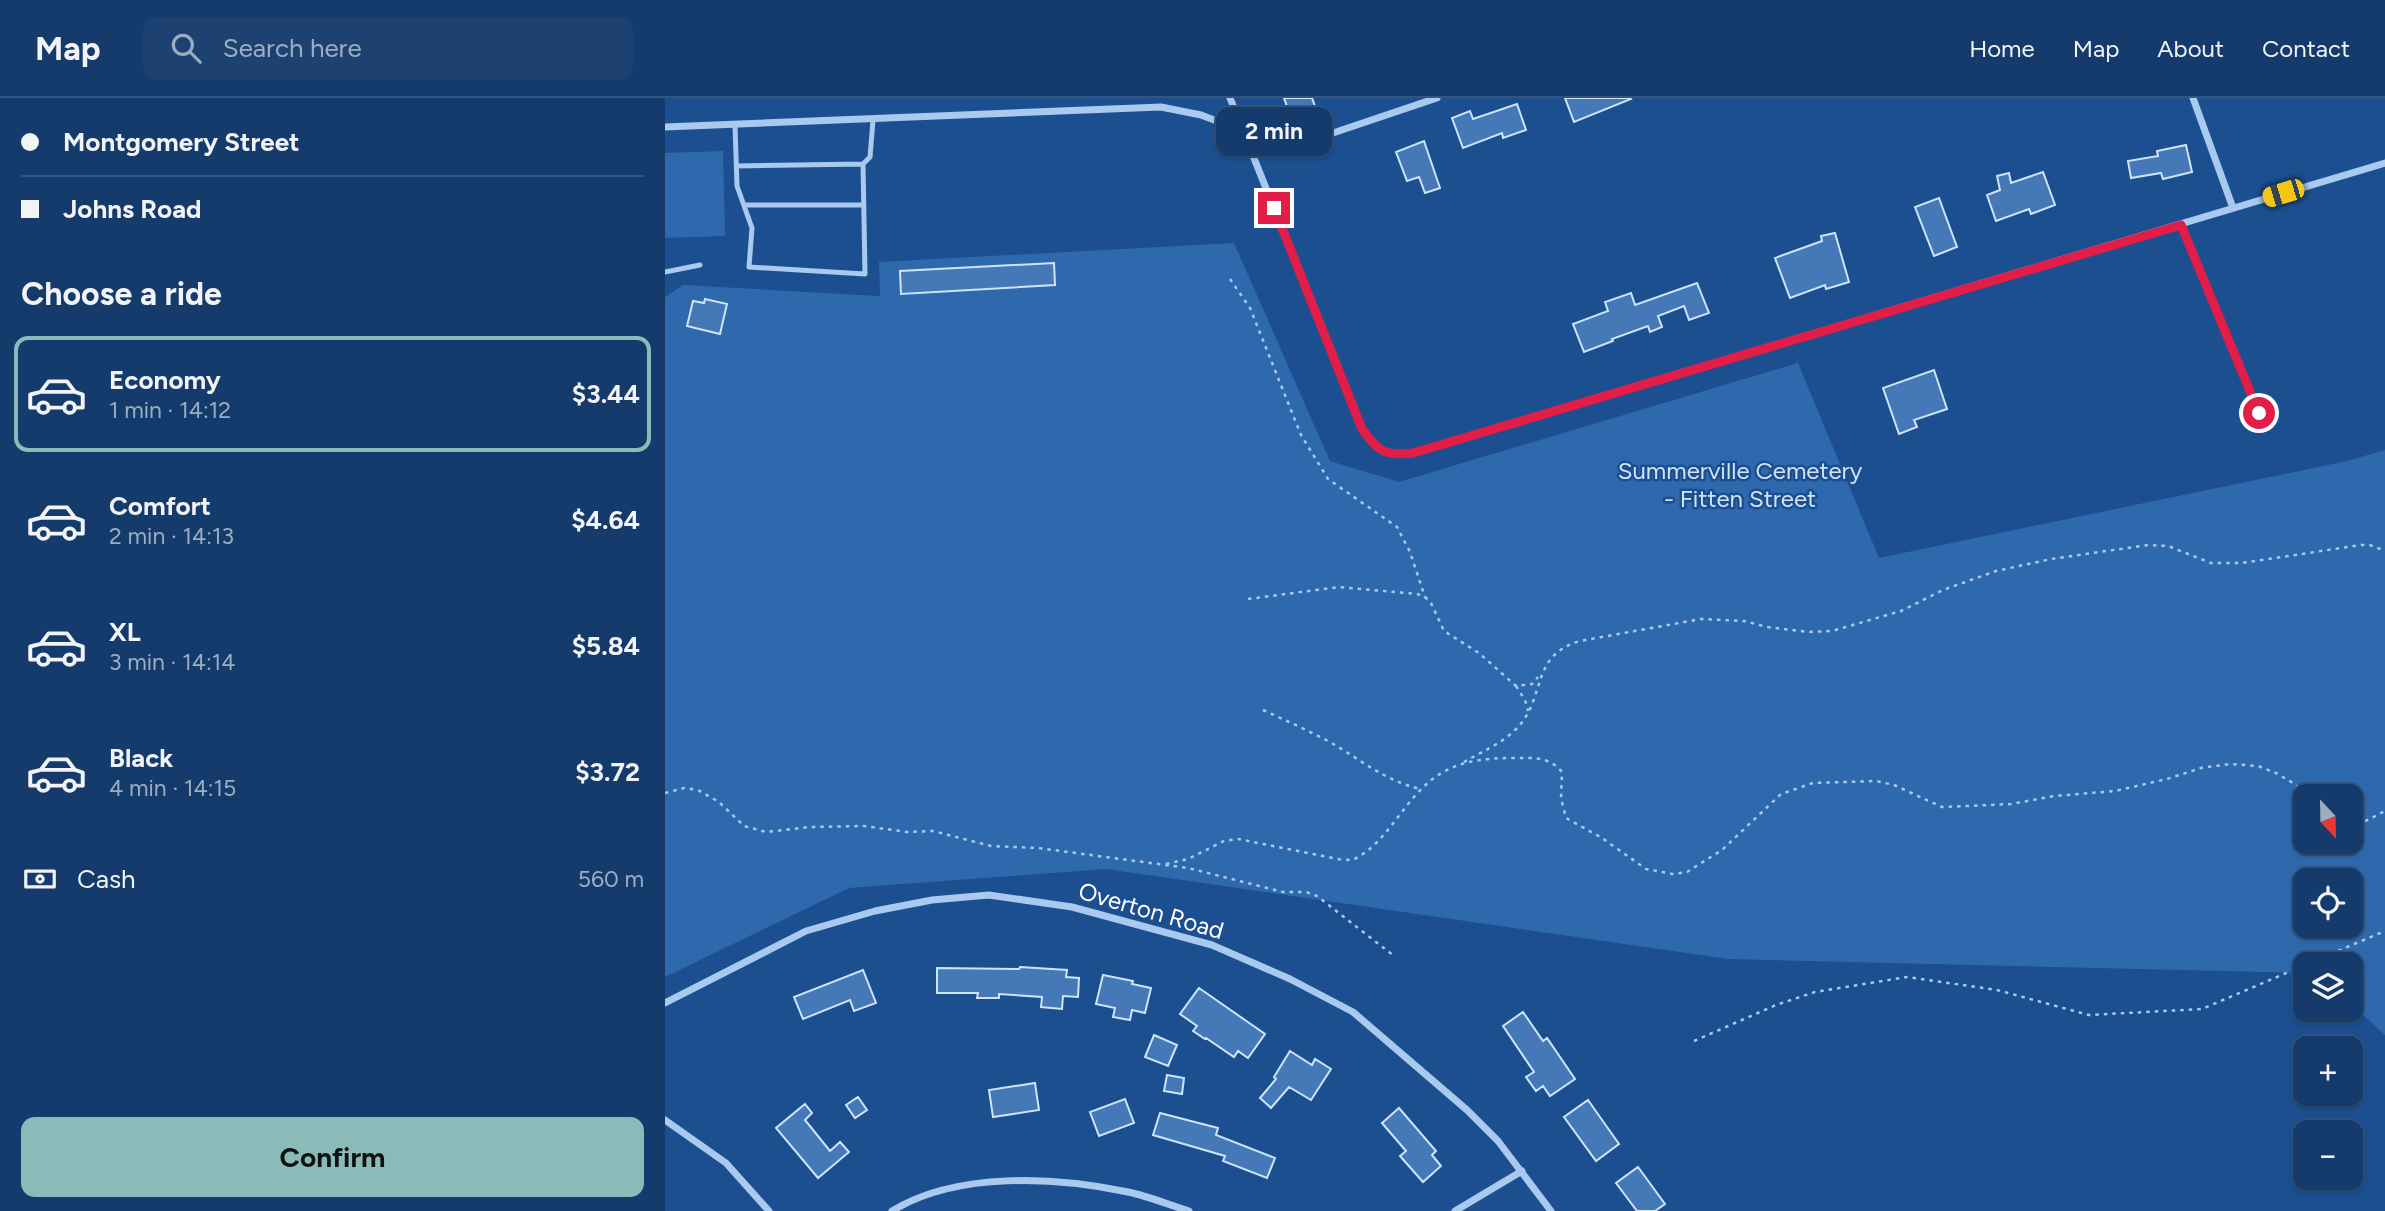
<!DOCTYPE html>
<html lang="en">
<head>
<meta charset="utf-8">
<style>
	:root { --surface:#143b6b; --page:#1d4271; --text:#f1f3f6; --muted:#9dadc1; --line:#33557e; --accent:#8bbbb9 }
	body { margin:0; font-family:Figtree,sans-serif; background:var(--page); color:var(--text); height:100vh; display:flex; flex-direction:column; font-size:26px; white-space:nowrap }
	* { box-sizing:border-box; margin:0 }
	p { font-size:23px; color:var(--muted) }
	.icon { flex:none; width:38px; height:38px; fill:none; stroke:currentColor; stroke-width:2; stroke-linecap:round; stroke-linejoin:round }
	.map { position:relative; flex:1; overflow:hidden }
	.side { display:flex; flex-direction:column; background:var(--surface); width:665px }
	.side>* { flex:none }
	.guide { display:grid; align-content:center; height:154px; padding:0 21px; background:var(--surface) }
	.needle { width:46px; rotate:158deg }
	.tools { position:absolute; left:1628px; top:686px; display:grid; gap:14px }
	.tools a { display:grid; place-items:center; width:70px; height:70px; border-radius:14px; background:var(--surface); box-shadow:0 2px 5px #0004,0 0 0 2px var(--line); font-size:35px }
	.end { position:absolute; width:32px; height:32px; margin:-16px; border:9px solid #e11d48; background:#fff; box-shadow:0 0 0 4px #fff }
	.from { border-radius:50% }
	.bubble { position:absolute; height:49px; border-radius:14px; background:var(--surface); box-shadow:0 2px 5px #0004,0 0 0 2px var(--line); font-size:23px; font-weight:700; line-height:49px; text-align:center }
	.car { position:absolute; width:21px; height:42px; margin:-21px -10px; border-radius:9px; box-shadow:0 0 5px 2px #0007; background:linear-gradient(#f5c518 24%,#345 0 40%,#f5c518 0 76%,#345 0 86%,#f5c518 0) }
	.guide b { display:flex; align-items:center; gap:24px; height:66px; font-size:26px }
	.guide b+b { border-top:2px solid var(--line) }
	.guide i { width:18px; height:18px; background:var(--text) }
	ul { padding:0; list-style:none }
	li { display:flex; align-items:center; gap:21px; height:116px; margin:0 14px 10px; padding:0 7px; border:4px solid transparent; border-radius:14px }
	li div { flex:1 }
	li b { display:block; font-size:26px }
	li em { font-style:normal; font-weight:700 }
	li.selected { border-color:var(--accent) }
	li>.icon { width:63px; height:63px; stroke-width:1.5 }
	h2 { padding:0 21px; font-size:32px; line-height:84px }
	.pay { display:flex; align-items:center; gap:18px; height:77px; padding:0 21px; font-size:26px }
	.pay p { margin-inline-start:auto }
	.primary-button { display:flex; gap:14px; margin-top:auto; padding:14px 21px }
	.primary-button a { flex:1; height:80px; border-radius:14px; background:var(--accent); color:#111; font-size:28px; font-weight:700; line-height:80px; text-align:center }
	header { display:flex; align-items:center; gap:42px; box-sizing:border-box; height:98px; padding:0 35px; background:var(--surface); border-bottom:2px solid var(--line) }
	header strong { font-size:33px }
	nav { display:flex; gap:38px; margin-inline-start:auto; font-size:24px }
	.search { width:490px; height:63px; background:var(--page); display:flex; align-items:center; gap:18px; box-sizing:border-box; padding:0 24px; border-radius:14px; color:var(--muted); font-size:26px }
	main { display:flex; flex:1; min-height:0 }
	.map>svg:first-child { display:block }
	.green { fill:#2e69ad; fill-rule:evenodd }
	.building { fill:#4478b7; stroke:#cfe3fa; stroke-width:2 }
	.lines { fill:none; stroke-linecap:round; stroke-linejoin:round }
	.path { stroke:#a9c9ee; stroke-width:2.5; stroke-dasharray:3.5 5; stroke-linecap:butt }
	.lane { stroke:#a9c9ee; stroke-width:5 }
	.street { stroke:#a9c9ee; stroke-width:7 }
	.route { stroke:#e11d48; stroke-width:9 }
	.labels { text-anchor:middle; stroke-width:5; stroke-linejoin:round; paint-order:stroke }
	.park-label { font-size:24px; fill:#cfe3fa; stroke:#1b4f8f }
	.street-label { font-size:24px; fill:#fff; stroke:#1b4f8f }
</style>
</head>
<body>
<header>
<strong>Map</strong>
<div class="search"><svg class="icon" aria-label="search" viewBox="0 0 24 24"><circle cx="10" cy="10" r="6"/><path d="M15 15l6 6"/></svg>Search here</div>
<nav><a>Home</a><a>Map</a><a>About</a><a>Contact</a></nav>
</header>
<main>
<section class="side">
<div class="guide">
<b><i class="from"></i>Montgomery Street</b>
<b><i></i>Johns Road</b>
</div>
<h2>Choose a ride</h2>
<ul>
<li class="selected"><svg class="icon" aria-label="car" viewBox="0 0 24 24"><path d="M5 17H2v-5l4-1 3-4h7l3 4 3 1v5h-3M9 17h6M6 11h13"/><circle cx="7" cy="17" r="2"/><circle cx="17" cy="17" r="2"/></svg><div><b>Economy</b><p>1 min · 14:12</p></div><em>$3.44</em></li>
<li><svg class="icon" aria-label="car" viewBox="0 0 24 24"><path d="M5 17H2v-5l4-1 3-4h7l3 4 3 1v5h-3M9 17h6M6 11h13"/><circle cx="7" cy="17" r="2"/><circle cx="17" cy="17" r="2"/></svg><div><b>Comfort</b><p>2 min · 14:13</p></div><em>$4.64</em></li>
<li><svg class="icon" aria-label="car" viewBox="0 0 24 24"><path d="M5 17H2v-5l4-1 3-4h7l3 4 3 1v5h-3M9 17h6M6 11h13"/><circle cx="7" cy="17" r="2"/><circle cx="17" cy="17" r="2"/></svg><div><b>XL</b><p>3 min · 14:14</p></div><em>$5.84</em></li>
<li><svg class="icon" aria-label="car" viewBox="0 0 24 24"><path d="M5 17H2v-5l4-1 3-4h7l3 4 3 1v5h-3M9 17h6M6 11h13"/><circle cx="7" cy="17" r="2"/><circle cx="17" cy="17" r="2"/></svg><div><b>Black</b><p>4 min · 14:15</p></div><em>$3.72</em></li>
</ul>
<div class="pay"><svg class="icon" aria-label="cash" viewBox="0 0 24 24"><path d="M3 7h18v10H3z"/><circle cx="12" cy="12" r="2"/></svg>Cash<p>560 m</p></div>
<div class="primary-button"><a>Confirm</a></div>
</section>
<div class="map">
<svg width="1720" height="1113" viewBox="0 0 1720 1113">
	<rect width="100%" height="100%" fill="#1b4f8f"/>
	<path class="green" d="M58 53 60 138 0 140V55Z
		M569 145 665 363 734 384 1133 265 1214 460 1682 363 1720 352V937L1685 905V866H1640V875L1063 861 441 771 184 790 0 879V199L18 187 215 198 214 164ZM1640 698H1685V744H1640ZM1640 782H1685V828H1640Z"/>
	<path class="building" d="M619 0H647L651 11 626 20Z
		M900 0H965L966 1 909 24Z
		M852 6 861 32 838 40 837 35 798 50 787 20 805 13 808 21Z
		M759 43 775 90 760 95 754 79 742 83 731 54Z
		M1521 47 1527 74 1498 81 1496 75 1466 80 1463 63 1493 58 1492 53Z
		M1378 74 1390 107 1366 116 1364 111 1331 123 1322 97 1335 92 1332 78 1344 75 1346 85Z
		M1274 100 1292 149 1269 158 1250 109Z
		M1170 135 1184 184 1161 191 1160 187 1125 200 1110 160 1157 143 1156 138Z
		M389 165 390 187 236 196 235 173Z
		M1032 185 1044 215 1024 222 1019 208 993 218 997 229 985 234 983 228 947 241 948 243 919 254 908 226 943 213 940 204 966 195 970 207Z
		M40 201 62 206 55 236 22 228 28 203 39 205Z
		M1269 272 1282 311 1249 322 1252 329 1234 336 1218 290Z
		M355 869 402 872 401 879 414 880 413 899 398 898 397 911 376 909 377 899 334 896V900H312L313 895H272V870L354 871Z
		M198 872 211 905 189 913 185 902 138 921 129 899Z
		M438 877 468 883 467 886 486 890 480 915 467 912 465 922 448 919 450 910 431 906Z
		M534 890 600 936 583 960 573 953 569 959 541 940 540 941 528 933 532 928 515 916Z
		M858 914 878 943 882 940 910 981 885 998 878 988 871 993 861 979 869 974 838 928Z
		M489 937 512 947 503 968 480 959Z
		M625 953 647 967 650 961 666 971 646 1002 624 989 606 1010 595 1000 611 981 609 979Z
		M502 977 519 980 517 996 499 993Z
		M370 985 374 1012 328 1019 324 992Z
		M193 999 202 1012 190 1020 181 1007Z
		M460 1001 469 1025 434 1038 425 1014Z
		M923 1002 954 1046 931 1063 899 1019Z
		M140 1006 147 1015 140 1022 165 1053 175 1044 184 1054 153 1080 111 1030Z
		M734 1010 771 1053 767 1057 776 1068 758 1084 735 1058 741 1053 717 1025Z
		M495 1015 553 1030 551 1037 610 1060 602 1080 558 1063 560 1058 488 1037Z
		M973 1069 1000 1106 990 1113H972L951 1085Z"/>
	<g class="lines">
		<path class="path" d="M565 181 585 210 636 337 663 381 732 429 745 454 760 499
			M583 501 674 489 752 496 760 499 766 505 779 533 814 555 851 588 867 586 873 579
			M851 588 860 602 863 613
			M598 612C620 622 642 632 663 643 697 662 716 681 755 691
			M799 664C818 653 840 644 854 628 881 597 866 557 915 543L1036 521 1079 523 1102 529 1144 534 1167 533 1236 513 1278 492 1331 473 1386 461 1483 447 1503 448 1546 465H1577L1696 447H1705L1720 453
			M0 695 19 690 33 692 54 704 79 728 101 734 145 729 199 728 242 734 268 733 326 748 373 750 523 770 618 794H641L652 798 729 858
			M1685 731 1720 713
			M501 766 523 761 559 743 573 741 678 762C684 762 689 762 693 759 727 740 742 693 780 673 801 662 824 660 848 660 867 660 884 658 897 674L896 700 901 720 937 740 981 771 1008 776 1022 774 1057 752 1116 696 1148 685 1211 683 1229 687 1277 709 1302 708 1346 706 1389 698 1450 693 1502 681 1536 670 1565 666 1593 668 1611 675 1628 685 1644 698
			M1642 866 1720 833
			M1029 943 1111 907 1150 894 1242 879 1332 892 1424 917 1537 911 1640 867"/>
		<path class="lane" d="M70 27 72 88 87 130 84 169 200 176 198 66 205 59 208 22
			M72 68 198 66
			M79 107H199
			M0 174 35 167"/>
		<path class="street" d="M565 0 697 331C714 354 719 358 748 355L1720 65
			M1528 0 1568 110
			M0 29 496 9 536 17 578 33 617 40 662 37 772 0
			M1516 126 1594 315
			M0 905 141 833 210 813 267 802 324 797 407 809 547 847 625 881 688 914 802 1012 833 1043 886 1113
			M0 1022 61 1065 104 1113
			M227 1113C292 1073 391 1079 463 1094 483 1098 504 1107 524 1113
			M790 1113 857 1073"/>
	</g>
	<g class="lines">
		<path class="route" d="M609 110 697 331C714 354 719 358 748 355L1516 127 1594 315"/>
	</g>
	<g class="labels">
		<g class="park-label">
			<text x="1075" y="381">Summerville Cemetery<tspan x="1075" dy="28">- Fitten Street</tspan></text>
		</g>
		<g class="street-label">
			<text transform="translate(486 813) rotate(16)" y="8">Overton Road</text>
		</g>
	</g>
</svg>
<div class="tools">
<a><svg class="needle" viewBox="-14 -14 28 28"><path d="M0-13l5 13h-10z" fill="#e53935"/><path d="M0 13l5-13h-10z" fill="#9dadc1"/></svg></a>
<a><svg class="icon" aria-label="locate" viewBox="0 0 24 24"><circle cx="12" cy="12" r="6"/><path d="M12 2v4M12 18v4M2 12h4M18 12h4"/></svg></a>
<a><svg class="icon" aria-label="layers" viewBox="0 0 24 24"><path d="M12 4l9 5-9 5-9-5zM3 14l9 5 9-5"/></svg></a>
<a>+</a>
<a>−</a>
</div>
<i class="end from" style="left:1594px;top:315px"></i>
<i class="end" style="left:609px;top:110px"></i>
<div class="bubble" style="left:551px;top:9px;width:116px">2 min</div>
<i class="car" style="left:1618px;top:95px;rotate:253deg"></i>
</div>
</main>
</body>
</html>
